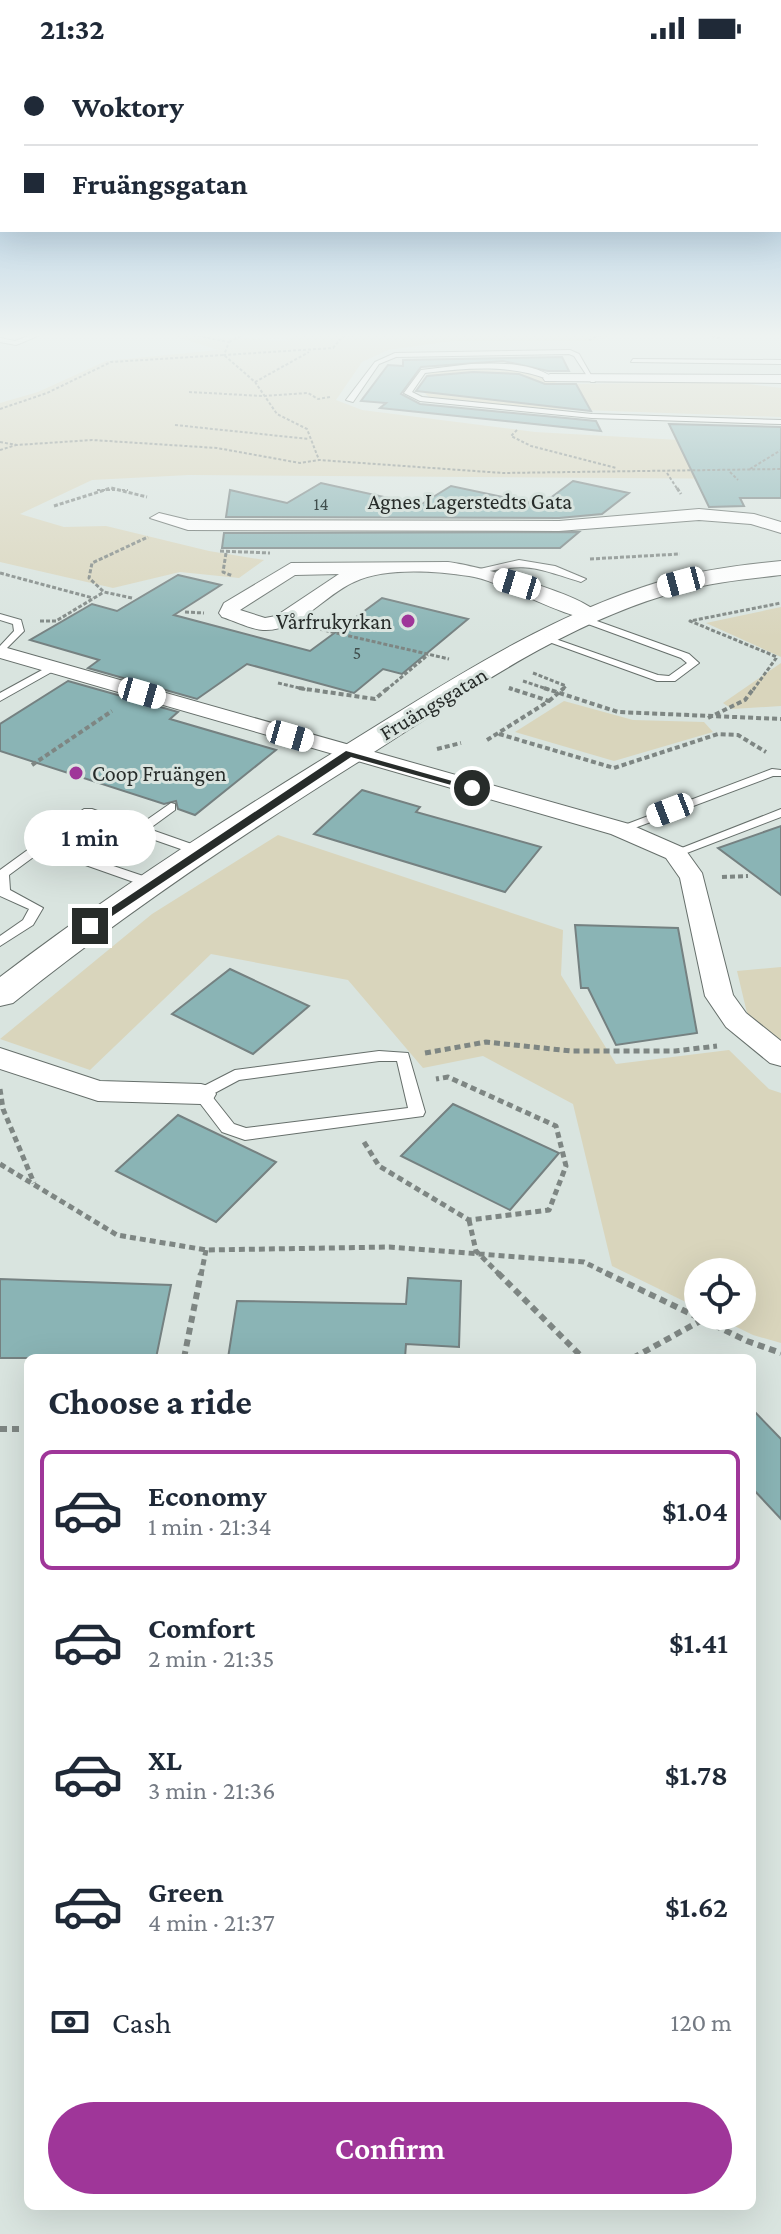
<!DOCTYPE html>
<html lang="en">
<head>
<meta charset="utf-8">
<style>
	:root { --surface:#fff; --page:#f2f2f3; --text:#1f2937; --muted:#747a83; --line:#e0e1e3; --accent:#9f3699 }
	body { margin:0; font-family:"Crimson Pro",serif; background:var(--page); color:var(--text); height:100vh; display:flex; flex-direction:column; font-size:30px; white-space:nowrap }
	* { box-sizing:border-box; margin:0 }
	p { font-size:26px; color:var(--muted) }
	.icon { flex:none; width:44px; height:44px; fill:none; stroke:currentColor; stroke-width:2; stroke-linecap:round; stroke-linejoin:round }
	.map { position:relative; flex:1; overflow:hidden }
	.details { position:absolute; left:24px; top:1298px; width:732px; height:856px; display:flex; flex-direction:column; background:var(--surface); border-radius:12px; box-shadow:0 8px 32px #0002 }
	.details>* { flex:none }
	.banner { position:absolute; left:0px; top:0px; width:782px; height:176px; box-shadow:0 8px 32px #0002; display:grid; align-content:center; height:176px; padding:0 24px; background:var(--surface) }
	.buttons { position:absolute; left:684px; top:1202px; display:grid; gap:16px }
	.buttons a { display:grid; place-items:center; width:72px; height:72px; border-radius:50%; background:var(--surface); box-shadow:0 8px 32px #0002; font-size:40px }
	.end { position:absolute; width:36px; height:36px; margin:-18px; border:10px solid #272c2a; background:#fff; box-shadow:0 0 0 4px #fff }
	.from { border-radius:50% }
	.bubble { position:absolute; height:56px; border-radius:28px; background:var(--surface); box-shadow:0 8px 32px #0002; font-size:26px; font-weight:600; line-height:56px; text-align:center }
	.car { position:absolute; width:24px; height:48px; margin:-24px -12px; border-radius:10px; box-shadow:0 0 6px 2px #0007; background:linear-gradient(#fff 24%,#345 0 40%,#fff 0 76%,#345 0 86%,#fff 0) }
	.banner b { display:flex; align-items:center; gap:28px; height:76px; font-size:30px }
	.banner b+b { border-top:2px solid var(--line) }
	.banner i { width:20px; height:20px; background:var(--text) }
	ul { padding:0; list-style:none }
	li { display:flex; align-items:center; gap:24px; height:120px; margin:0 16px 12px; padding:0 8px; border:4px solid transparent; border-radius:12px }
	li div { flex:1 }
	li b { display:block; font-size:30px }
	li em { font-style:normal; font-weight:600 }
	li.active { border-color:var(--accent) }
	li>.icon { width:72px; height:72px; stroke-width:1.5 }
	h2 { padding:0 24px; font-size:36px; line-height:96px }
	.pay { display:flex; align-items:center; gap:20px; height:88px; padding:0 24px; font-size:30px }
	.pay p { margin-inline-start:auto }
	.action { display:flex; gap:16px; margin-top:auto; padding:16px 24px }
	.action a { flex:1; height:92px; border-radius:48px; background:var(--accent); color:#fff; font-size:32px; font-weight:600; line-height:92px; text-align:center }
	.status { display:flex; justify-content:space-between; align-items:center; height:56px; padding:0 40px; background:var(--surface); direction:ltr }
	.status svg { height:22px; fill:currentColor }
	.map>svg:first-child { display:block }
	.green { fill:#d9d5bc }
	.building { fill:#8ab4b5; stroke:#758181; stroke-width:2 }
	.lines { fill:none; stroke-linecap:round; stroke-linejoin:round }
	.service-casing { stroke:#666f6b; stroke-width:2 }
	.minor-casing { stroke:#666f6b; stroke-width:2 }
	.tertiary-casing { stroke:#666f6b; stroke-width:2 }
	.path-far4 { stroke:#7e8683; stroke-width:2; stroke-dasharray:3 2; stroke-linecap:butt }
	.path-far3 { stroke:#7e8683; stroke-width:3; stroke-dasharray:4 2; stroke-linecap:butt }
	.path-far2 { stroke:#7e8683; stroke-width:4; stroke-dasharray:5 3; stroke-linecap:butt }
	.path-far1 { stroke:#7e8683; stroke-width:5; stroke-dasharray:6 4; stroke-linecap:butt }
	.path { stroke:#7e8683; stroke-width:6; stroke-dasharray:7 5; stroke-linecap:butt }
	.service { fill:#fff; fill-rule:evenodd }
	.minor { fill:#fff; fill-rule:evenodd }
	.tertiary { fill:#fff; fill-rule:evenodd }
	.route { fill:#272c2a }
	.poi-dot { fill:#9f3699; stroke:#d9e4df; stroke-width:3 }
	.labels { text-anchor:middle; stroke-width:6; stroke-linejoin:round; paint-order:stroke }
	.far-number-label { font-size:18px; fill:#404e4d }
	.far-street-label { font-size:22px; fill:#272c2a; stroke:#d9e4df }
	.far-poi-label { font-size:22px; fill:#272c2a; stroke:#d9e4df; text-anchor:end }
</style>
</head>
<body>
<div class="status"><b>21:32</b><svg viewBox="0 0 49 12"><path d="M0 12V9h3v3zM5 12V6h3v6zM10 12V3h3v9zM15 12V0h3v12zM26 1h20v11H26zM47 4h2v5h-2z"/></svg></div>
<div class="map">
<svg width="781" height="2178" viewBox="0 0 781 2178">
	<rect width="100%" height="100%" fill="#d9e4df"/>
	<path class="green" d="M165 277 285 285 297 277H627L592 285H452L388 294 362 306 336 344 362 354 535 376 715 386 781 423 189 419 92 424 20 458 64 471 106 470 209 495 264 504 239 522 180 516 113 532 0 506V347L38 336 106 305 218 294Z
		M458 313 522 315 560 328 733 326 781 332V361L528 352 429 341 419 332 429 317Z
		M781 551V601L706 567Z
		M781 607V650L732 653 723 647Z
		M564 645 633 664 704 666 713 676 614 705 515 676Z
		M278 779 563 874 561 919 616 1008 729 994 769 1033 781 1037V1287L753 1279 714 1260H742V1216H698V1252L612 1210 573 1048 483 1000 423 1012 348 924 211 898 90 1014 0 983 152 858Z
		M781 911V986L747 957 737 915Z"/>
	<path class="building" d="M562 301 569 315H548L503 305 421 311 401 338 420 348 596 365 601 375 380 352 386 347 361 345 388 309 403 310V304Z
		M473 316 519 318 545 328H576L591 355 416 335 427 320Z
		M669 368 781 371V442H740L744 450 709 451Z
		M573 425 629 437 602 458 559 462 226 461 230 434 287 447 321 427 420 449 451 430 541 449Z
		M579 476 560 492H222L224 477Z
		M178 519 221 529 174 559 310 595 382 542 468 563 402 618 383 613 354 637 247 608 197 643 88 612 99 604 30 584 92 548 117 555Z
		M68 625 178 656 170 663 276 694 195 759 178 753 176 745 164 748 0 695V668Z
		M362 734 420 751 416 756 541 791 505 836 314 778Z
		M781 770V839L718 792Z
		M575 869 678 872 697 977 616 989 588 932H581Z
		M230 913 309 950 253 998 172 958Z
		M453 1048 559 1097 510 1154 401 1100Z
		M178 1059 276 1106 216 1166 116 1115Z
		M408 1222 461 1225 459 1291 406 1288 405 1302H228L237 1245 406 1248Z
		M0 1223 171 1229 156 1302H0Z
		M752 1353 781 1383V1463L752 1432Z"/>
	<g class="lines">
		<g class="service-casing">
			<path id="service" d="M37 277H45L16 289 0 286V282L15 285Z
				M570 294 579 298 595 326H591L574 300 569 298 396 301 379 308 353 346 346 344 375 306 395 297Z
				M633 303 781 304V308L631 306Z
				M471 308C499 307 530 306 554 322L550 324C509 308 469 312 425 317L412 336 422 341 592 358 781 364V368L592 362 420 345 404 337 421 314Z
				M519 504 555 510 586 523 581 526C533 511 527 506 476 518L471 515Z
				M0 558 21 564 24 575 0 599V590L14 575 13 568 0 564Z
				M577 560H583L689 598 699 607 675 625H657L538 582 547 580 658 619 669 620 687 607 681 602 577 564Z
				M53 608 58 611 57 613 0 645V637Z
				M772 713 781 714V720H773L624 776H616L614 773Z
				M171 747 175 748V754L149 773 203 792V798H195L89 761 51 789 155 824V830H145L43 794 9 819 10 834 43 852 33 869 0 890V880L23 864 29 853 0 840V814L84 753H92L138 770Z
				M781 753V761L679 800H671L669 797Z
				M379 995 408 997 425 1056 423 1060 245 1084 222 1076 193 1038 196 1034 235 1014ZM379 1005H397L408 1052 246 1072 234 1068 211 1039 239 1024Z"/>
		</g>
		<g class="minor-casing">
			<path id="minor" d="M550 318 781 319V327L545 325 543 322Z
				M699 453 754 458 781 466V477L751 468 699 464 559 475 188 474 150 462 159 457 188 464 559 465Z
				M448 506C478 510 580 537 599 558L596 562C574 568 501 524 469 520 434 515 386 511 354 526 324 539 299 576 263 574 250 573 235 565 222 561L219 557 224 547 291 507ZM339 518 276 560 265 562 240 554 295 519Z
				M0 590 629 768 684 792 702 817 733 939 746 957 781 985V1010L770 1007 726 971 705 940 680 822 666 802 611 778 0 602Z
				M0 992 100 1025 201 1028 212 1031 216 1038 212 1045 201 1048 98 1045 0 1013Z"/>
		</g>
		<g class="tertiary-casing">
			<path id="tertiary" d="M781 505V519C747 523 713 526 680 535 561 567 457 644 355 708 237 782 121 860 13 947L0 950V921C106 840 217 768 331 698 437 633 542 561 662 525 701 514 741 509 781 505Z"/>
		</g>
		<path class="path-far4" d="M183 277 229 286 224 299 333 292 342 281 357 277
			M716 277 712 280 721 283
			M589 284 606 277
			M229 286 246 277
			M255 326 309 296
			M189 336 263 340 308 337 318 343 330 341
			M0 353 47 337 111 306 224 299 255 326 277 358 307 373 319 404
			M175 369 309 383
			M517 374 511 380 531 390 616 412
			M0 386 17 389 92 384 217 392 300 407 319 404 503 417 781 413
			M0 394 16 389
			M750 413 781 394
			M730 416 738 424
			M667 417 678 434
			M97 434H128"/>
		<path class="path-far3" d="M677 432 681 438
			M54 450 111 432 147 441
			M220 495 270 497
			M226 497 223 516 233 520
			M590 503 680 498
			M0 517 93 542
			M132 542 104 536 89 522 92 507 148 481
			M185 556 204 557
			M40 565H56L104 536
			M319 573 449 603
			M533 617 566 630 562 634
			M523 625 550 634
			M278 627 308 634
			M509 632 515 634
			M386 634 428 599
			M753 634 777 601 690 565 781 547"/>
		<path class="path-far2" d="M299 632 375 643 388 632
			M544 632 618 656 781 663
			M549 645 564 632
			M708 662 745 644 754 632
			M499 678 614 712 718 678 738 679 766 696
			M487 684 549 645 509 632
			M437 693 461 687
			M32 709 112 655
			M722 821 748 820"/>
		<path class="path-far1" d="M425 997 486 986 571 995H675L717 990
			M0 1033 3 1053 34 1127
			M364 1086 379 1110 469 1164 549 1154 566 1110 556 1070 448 1021 436 1023
			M0 1108 117 1179 206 1194 389 1191 584 1206 610 1219
			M469 1164 476 1195 500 1219
			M201 1219 206 1194"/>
		<path class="path" d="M498 1217 583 1302
			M606 1217 747 1285 781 1297
			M184 1302 201 1217
			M633 1302 702 1264
			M0 1373H28"/>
		<use href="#service" class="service"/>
		<use href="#minor" class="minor"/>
		<use href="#tertiary" class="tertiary"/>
	</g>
	<linearGradient id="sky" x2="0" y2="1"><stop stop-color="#84b3d9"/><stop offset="0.48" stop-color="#eef3f1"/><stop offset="1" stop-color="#eef3f1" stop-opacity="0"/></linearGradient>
	<rect width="781" height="582" fill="url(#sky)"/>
	<path class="route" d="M346 695 477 732 469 734 351 701 94 872 84 870Z"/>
	<g class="poi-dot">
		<circle cx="408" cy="565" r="8"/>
		<circle cx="76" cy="717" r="8"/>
	</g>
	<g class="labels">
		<g class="far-number-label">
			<text x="321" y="454">14</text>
			<text x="357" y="603">5</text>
		</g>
		<g class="far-street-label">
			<text x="470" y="453">Agnes Lagerstedts Gata</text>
			<text transform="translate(433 647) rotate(-31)" y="8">Fruängsgatan</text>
		</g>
		<g class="far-poi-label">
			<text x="392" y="573">Vårfrukyrkan</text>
			<text x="92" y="725" text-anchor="start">Coop Fruängen</text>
		</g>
	</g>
</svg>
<div class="buttons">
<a><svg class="icon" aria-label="locate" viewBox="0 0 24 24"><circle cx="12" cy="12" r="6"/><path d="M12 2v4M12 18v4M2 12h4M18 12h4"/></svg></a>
</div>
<i class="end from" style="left:472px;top:732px"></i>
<i class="end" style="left:90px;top:870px"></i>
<div class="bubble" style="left:24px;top:754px;width:132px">1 min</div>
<i class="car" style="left:681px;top:526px;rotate:255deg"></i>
<i class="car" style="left:517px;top:528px;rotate:287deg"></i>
<i class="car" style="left:142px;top:637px;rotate:106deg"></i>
<i class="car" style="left:290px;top:680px;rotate:106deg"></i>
<i class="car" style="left:670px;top:754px;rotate:249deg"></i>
<div class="banner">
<b><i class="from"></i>Woktory</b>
<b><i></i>Fruängsgatan</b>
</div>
<section class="details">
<h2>Choose a ride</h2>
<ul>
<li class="active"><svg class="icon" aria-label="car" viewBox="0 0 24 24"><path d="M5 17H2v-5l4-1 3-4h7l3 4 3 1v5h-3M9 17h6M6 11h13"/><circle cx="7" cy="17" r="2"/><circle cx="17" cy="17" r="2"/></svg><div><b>Economy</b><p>1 min · 21:34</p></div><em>$1.04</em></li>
<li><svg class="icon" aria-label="car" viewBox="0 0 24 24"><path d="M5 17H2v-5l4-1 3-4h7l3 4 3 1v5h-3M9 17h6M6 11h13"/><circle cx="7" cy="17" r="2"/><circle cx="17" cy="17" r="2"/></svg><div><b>Comfort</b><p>2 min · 21:35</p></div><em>$1.41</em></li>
<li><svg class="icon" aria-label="car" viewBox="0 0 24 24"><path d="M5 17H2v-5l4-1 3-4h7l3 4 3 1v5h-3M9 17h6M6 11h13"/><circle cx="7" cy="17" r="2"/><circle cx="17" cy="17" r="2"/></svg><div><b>XL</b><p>3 min · 21:36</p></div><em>$1.78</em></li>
<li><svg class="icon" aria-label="car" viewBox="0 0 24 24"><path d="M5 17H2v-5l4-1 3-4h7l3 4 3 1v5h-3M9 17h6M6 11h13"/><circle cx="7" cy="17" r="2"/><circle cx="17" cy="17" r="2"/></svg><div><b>Green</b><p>4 min · 21:37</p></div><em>$1.62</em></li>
</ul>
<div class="pay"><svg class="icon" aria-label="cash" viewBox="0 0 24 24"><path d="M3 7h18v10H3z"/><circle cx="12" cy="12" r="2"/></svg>Cash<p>120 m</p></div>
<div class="action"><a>Confirm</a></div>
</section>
</div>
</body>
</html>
